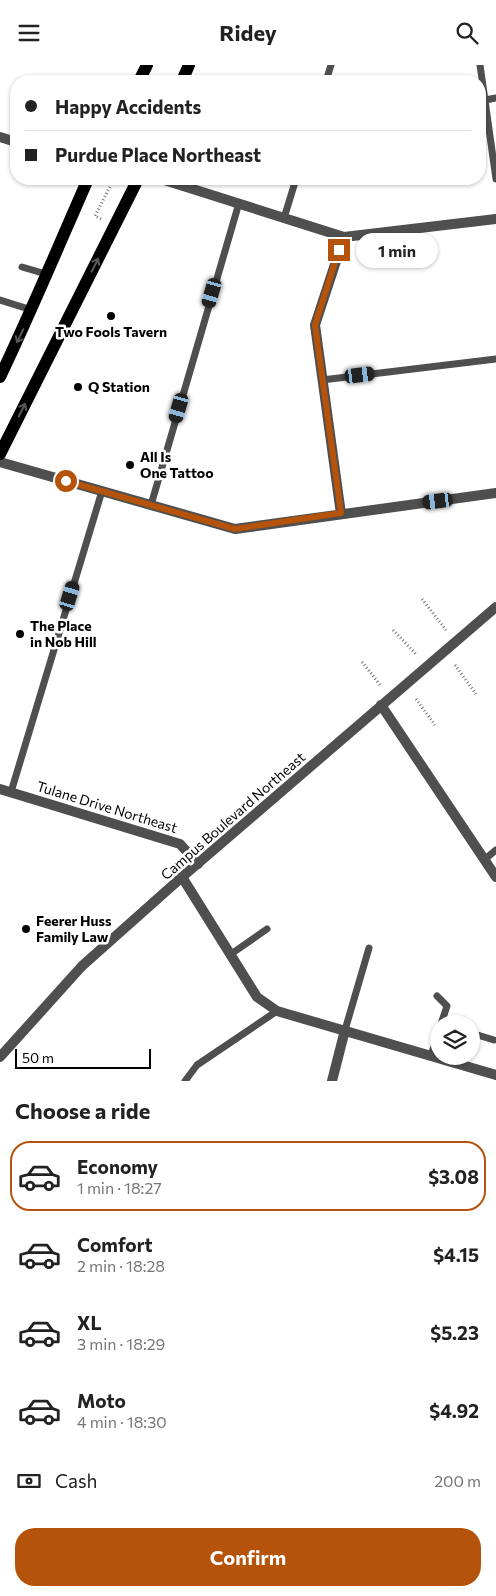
<!DOCTYPE html>
<html lang="en">
<head>
<meta charset="utf-8">
<style>
	:root { --surface:#fff; --page:#f6f6f6; --text:#222; --muted:#767676; --line:#e0e0e0; --accent:#b45309 }
	body { margin:0; font-family:Commissioner,sans-serif; background:var(--page); color:var(--text); height:100vh; display:flex; flex-direction:column; font-size:19px; white-space:nowrap }
	* { box-sizing:border-box; margin:0 }
	p { font-size:16px; color:var(--muted) }
	.icon { flex:none; width:28px; height:28px; fill:none; stroke:currentColor; stroke-width:2; stroke-linecap:round; stroke-linejoin:round }
	.map { position:relative; height:1016px; overflow:hidden }
	.panel { display:flex; flex-direction:column; background:var(--surface); flex:1 }
	.panel>* { flex:none }
	.banner { position:absolute; left:10px; top:10px; width:476px; height:110px; border-radius:20px; box-shadow:0 1px 4px #0004; display:grid; align-content:center; height:110px; padding:0 15px; background:var(--surface) }
	.tools { position:absolute; left:430px; top:950px; display:grid; gap:10px }
	.tools a { display:grid; place-items:center; width:50px; height:50px; border-radius:50%; background:var(--surface); box-shadow:0 1px 4px #0004; font-size:25px }
	.scale { position:absolute; left:15px; bottom:12px; width:136px; box-sizing:border-box; padding-left:5px; border:2px solid #000; border-top:0; font-size:14px; line-height:18px; white-space:nowrap; color:#000; -webkit-text-stroke:4px #fff; paint-order:stroke }
	.end { position:absolute; width:22px; height:22px; margin:-11px; border:6px solid #b45309; background:#fff; box-shadow:0 0 0 2px #fff }
	.from { border-radius:50% }
	.bubble { position:absolute; height:35px; border-radius:18px; background:var(--surface); box-shadow:0 1px 4px #0004; font-size:16px; font-weight:700; line-height:35px; text-align:center }
	.car { position:absolute; width:15px; height:30px; margin:-15px -8px; border-radius:6px; box-shadow:0 0 4px 1px #0007; background:linear-gradient(#222 24%,#8ab4d8 0 40%,#222 0 76%,#8ab4d8 0 86%,#222 0) }
	.banner b { display:flex; align-items:center; gap:18px; height:48px; font-size:19px }
	.banner b+b { border-top:1px solid var(--line) }
	.banner i { width:12px; height:12px; background:var(--text) }
	ul { padding:0; list-style:none }
	li { display:flex; align-items:center; gap:15px; height:70px; margin:0 10px 8px; padding:0 5px; border:2px solid transparent; border-radius:20px }
	li div { flex:1 }
	li b { display:block; font-size:19px }
	li em { font-style:normal; font-weight:700 }
	li.current { border-color:var(--accent) }
	li>.icon { width:45px; height:45px; stroke-width:1.5 }
	h2 { padding:0 15px; font-size:22px; line-height:60px }
	.pay { display:flex; align-items:center; gap:12px; height:55px; padding:0 15px; font-size:19px }
	.pay p { margin-inline-start:auto }
	.cta { display:flex; gap:10px; margin-top:auto; padding:10px 15px }
	.cta a { flex:1; height:58px; border-radius:20px; background:var(--accent); color:#fff; font-size:20px; font-weight:700; line-height:58px; text-align:center }
	header { display:flex; justify-content:space-between; align-items:center; height:65px; padding:0 15px; background:var(--surface); font-size:22px; font-weight:700 }
	.map>svg:first-child { display:block }
	.lines { fill:none; stroke-linecap:round; stroke-linejoin:round }
	.path { stroke:#717171; stroke-width:3; stroke-dasharray:1 2.5; stroke-linecap:butt }
	.service { stroke:#4f4f4f; stroke-width:7 }
	.minor { stroke:#4f4f4f; stroke-width:10 }
	.tertiary { stroke:#4f4f4f; stroke-width:10 }
	.primary { stroke:#000; stroke-width:12 }
	.oneway { stroke:#595959 }
	.route { stroke:#b45309; stroke-width:6 }
	.poi-dot { fill:#000; stroke:#fff; stroke-width:2 }
	.labels { text-anchor:middle; stroke-width:5; stroke-linejoin:round; paint-order:stroke }
	.poi-label { font-size:14px; font-weight:bold; fill:#000; stroke:#fff; text-anchor:start }
	.street-label { font-size:14px; fill:#000; stroke:#fff }
</style>
</head>
<body>
<header><svg class="icon" aria-label="menu" viewBox="0 0 24 24"><path d="M4 6h16M4 12h16M4 18h16"/></svg>Ridey<svg class="icon" aria-label="search" viewBox="0 0 24 24"><circle cx="10" cy="10" r="6"/><path d="M15 15l6 6"/></svg></header>
<div class="map">
<svg width="496" height="1016" viewBox="0 0 496 1016">
	<rect width="100%" height="100%" fill="#fff"/>
	<g class="lines">
		<path class="path" d="M101 154 95 151 114 114
			M422 534 446 565
			M393 565 417 590
			M362 597 380 620
			M455 600 476 629
			M416 634 435 660"/>
		<path class="service" d="M480 0 496 114
			M326 16 331 0
			M485 35 496 33
			M284 153 296 114
			M22 202 46 209
			M0 235 32 245
			M322 315 496 294
			M151 440 239 138
			M11 727 102 426
			M484 795 496 785
			M231 889 267 864
			M437 931 447 941 441 959
			M345 965 369 883
			M471 968 494 975
			M431 991 439 965
			M185 1016 197 1000 277 946"/>
		<path class="minor" d="M0 72 16 77
			M161 114 344 172 496 154
			M0 397 235 464 496 428
			M341 449 315 260 344 172
			M381 640 496 812
			M0 724 180 779 198 799
			M182 812 257 932 277 946 496 1010
			M332 1016 345 965"/>
		<path class="tertiary" d="M0 992 82 901 182 812 496 542"/>
		<path class="primary" d="M139 16 147 0
			M182 16 189 0
			M0 312C31 247 59 180 88 114
			M0 389 138 114"/>
	</g>
	<defs><path id="oneway-shaft" d="M-6 0H5M1.5-3L5.5 0L1.5 3" fill="none" stroke-width="1.6" stroke-linecap="round" stroke-linejoin="round" transform="scale(1.25)"/></defs>
	<g class="oneway">
		<use href="#oneway-shaft" transform="translate(95 200) rotate(-63)"/>
		<use href="#oneway-shaft" transform="translate(20 271) rotate(116)"/>
		<use href="#oneway-shaft" transform="translate(22 345) rotate(-63)"/>
	</g>
	<g class="lines">
		<path class="route" d="M66 416 235 464 341 448 315 260 339 185"/>
	</g>
	<g class="poi-dot">
		<circle cx="111" cy="251" r="5"/>
		<circle cx="78" cy="322" r="5"/>
		<circle cx="130" cy="400" r="5"/>
		<circle cx="20" cy="569" r="5"/>
		<circle cx="26" cy="864" r="5"/>
	</g>
	<g class="labels">
		<g class="poi-label">
			<text x="111" y="272" text-anchor="middle">Two Fools Tavern</text>
			<text x="88" y="327">Q Station</text>
			<text x="140" y="397">All Is<tspan x="140" dy="16">One Tattoo</tspan></text>
			<text x="30" y="566">The Place<tspan x="30" dy="16">in Nob Hill</tspan></text>
			<text x="36" y="861">Feerer Huss<tspan x="36" dy="16">Family Law</tspan></text>
		</g>
		<g class="street-label">
			<text transform="translate(107 742) rotate(17)" y="5">Tulane Drive Northeast</text>
			<text transform="translate(233 751) rotate(-41)" y="5">Campus Boulevard Northeast</text>
		</g>
	</g>
</svg>
<div class="tools">
<a><svg class="icon" aria-label="layers" viewBox="0 0 24 24"><path d="M12 4l9 5-9 5-9-5zM3 14l9 5 9-5"/></svg></a>
</div>
<div class="scale">50 m</div>
<i class="end from" style="left:66px;top:416px"></i>
<i class="end" style="left:339px;top:185px"></i>
<div class="bubble" style="left:356px;top:168px;width:82px">1 min</div>
<i class="car" style="left:212px;top:228px;rotate:196deg"></i>
<i class="car" style="left:360px;top:310px;rotate:83deg"></i>
<i class="car" style="left:179px;top:343px;rotate:196deg"></i>
<i class="car" style="left:438px;top:436px;rotate:263deg"></i>
<i class="car" style="left:70px;top:531px;rotate:17deg"></i>
<div class="banner">
<b><i class="from"></i>Happy Accidents</b>
<b><i></i>Purdue Place Northeast</b>
</div>
</div>
<section class="panel">
<h2>Choose a ride</h2>
<ul>
<li class="current"><svg class="icon" aria-label="car" viewBox="0 0 24 24"><path d="M5 17H2v-5l4-1 3-4h7l3 4 3 1v5h-3M9 17h6M6 11h13"/><circle cx="7" cy="17" r="2"/><circle cx="17" cy="17" r="2"/></svg><div><b>Economy</b><p>1 min · 18:27</p></div><em>$3.08</em></li>
<li><svg class="icon" aria-label="car" viewBox="0 0 24 24"><path d="M5 17H2v-5l4-1 3-4h7l3 4 3 1v5h-3M9 17h6M6 11h13"/><circle cx="7" cy="17" r="2"/><circle cx="17" cy="17" r="2"/></svg><div><b>Comfort</b><p>2 min · 18:28</p></div><em>$4.15</em></li>
<li><svg class="icon" aria-label="car" viewBox="0 0 24 24"><path d="M5 17H2v-5l4-1 3-4h7l3 4 3 1v5h-3M9 17h6M6 11h13"/><circle cx="7" cy="17" r="2"/><circle cx="17" cy="17" r="2"/></svg><div><b>XL</b><p>3 min · 18:29</p></div><em>$5.23</em></li>
<li><svg class="icon" aria-label="car" viewBox="0 0 24 24"><path d="M5 17H2v-5l4-1 3-4h7l3 4 3 1v5h-3M9 17h6M6 11h13"/><circle cx="7" cy="17" r="2"/><circle cx="17" cy="17" r="2"/></svg><div><b>Moto</b><p>4 min · 18:30</p></div><em>$4.92</em></li>
</ul>
<div class="pay"><svg class="icon" aria-label="cash" viewBox="0 0 24 24"><path d="M3 7h18v10H3z"/><circle cx="12" cy="12" r="2"/></svg>Cash<p>200 m</p></div>
<div class="cta"><a>Confirm</a></div>
</section>
</body>
</html>
